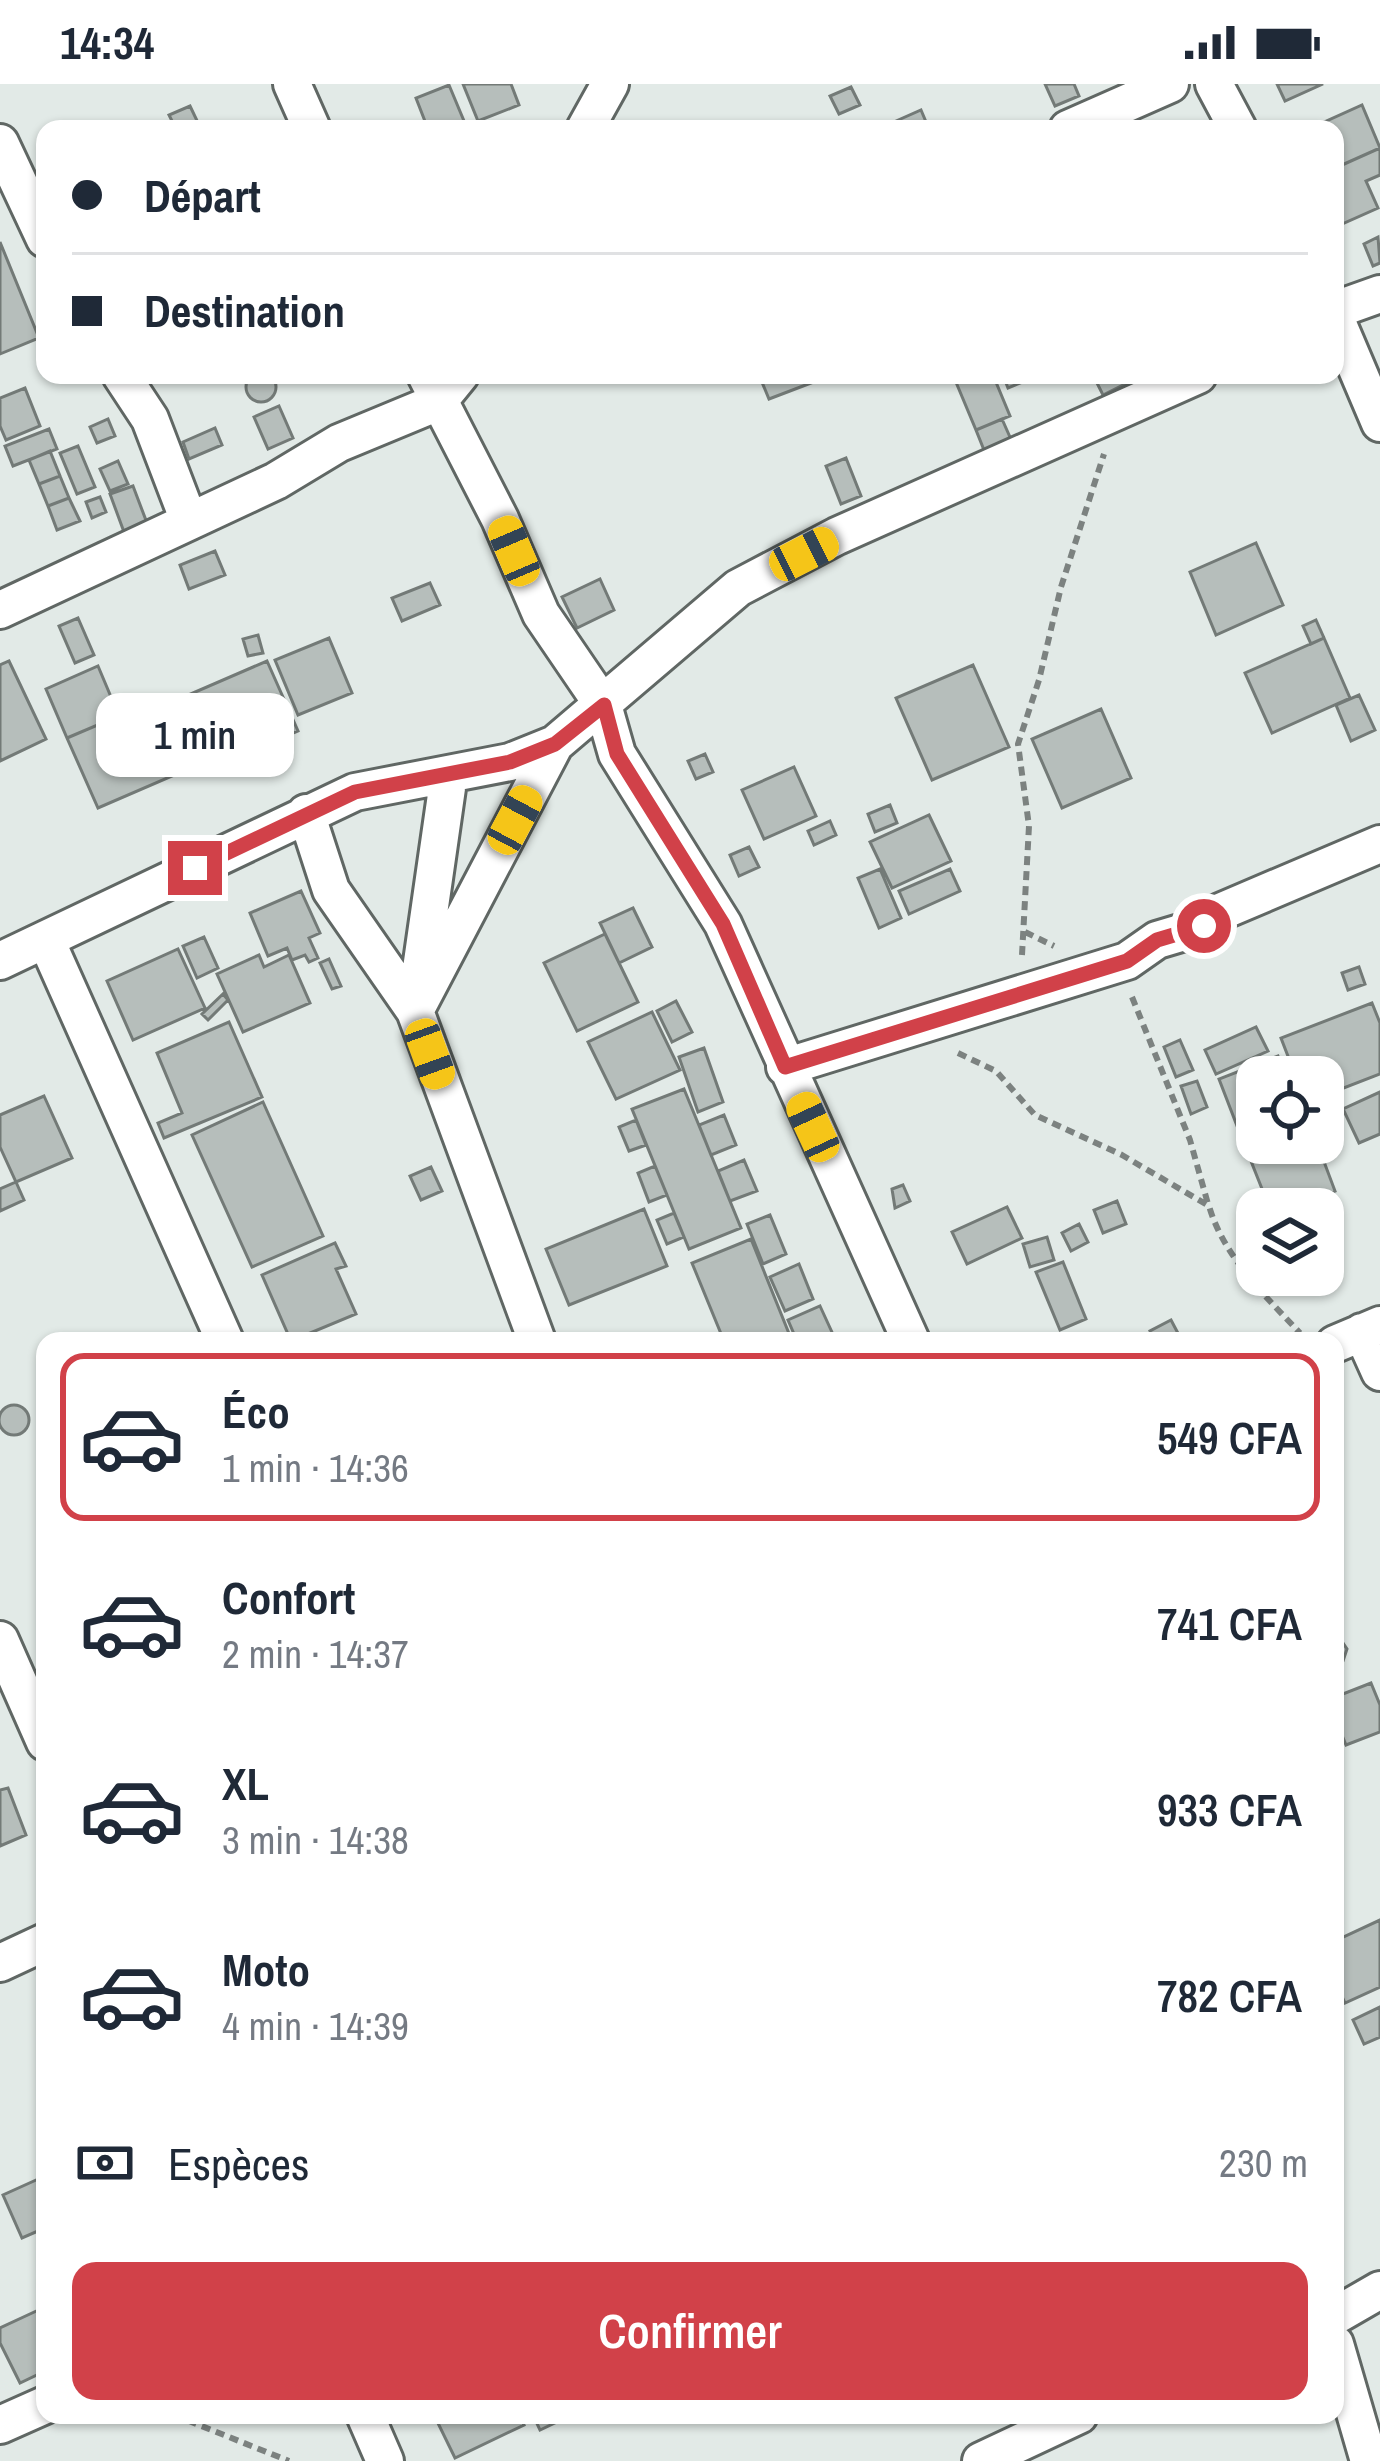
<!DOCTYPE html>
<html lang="fr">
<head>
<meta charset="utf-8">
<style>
	:root { --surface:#fff; --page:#f2f2f3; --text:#1f2937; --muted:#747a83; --line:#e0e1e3; --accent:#d14149 }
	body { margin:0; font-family:"Archivo Narrow",sans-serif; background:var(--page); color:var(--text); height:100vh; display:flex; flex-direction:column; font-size:45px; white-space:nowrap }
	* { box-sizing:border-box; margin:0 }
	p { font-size:39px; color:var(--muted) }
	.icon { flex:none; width:66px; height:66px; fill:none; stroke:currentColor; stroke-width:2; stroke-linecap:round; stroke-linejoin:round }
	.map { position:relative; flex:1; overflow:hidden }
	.drawer { position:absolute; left:36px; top:1248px; width:1308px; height:1092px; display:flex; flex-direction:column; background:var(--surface); border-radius:24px; box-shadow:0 3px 9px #0004 }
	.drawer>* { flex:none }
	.hud { position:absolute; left:36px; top:36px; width:1308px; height:264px; border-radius:24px; box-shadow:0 3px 9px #0004; display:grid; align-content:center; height:264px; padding:0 36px; background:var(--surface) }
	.tools { position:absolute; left:1236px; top:972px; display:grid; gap:24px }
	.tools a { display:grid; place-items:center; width:108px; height:108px; border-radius:24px; background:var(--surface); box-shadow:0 3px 9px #0004; font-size:60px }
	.end { position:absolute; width:54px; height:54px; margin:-27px; border:15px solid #d14149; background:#fff; box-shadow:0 0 0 6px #fff }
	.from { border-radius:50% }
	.bubble { position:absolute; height:84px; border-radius:24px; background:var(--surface); box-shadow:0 3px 9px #0004; font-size:39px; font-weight:600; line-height:84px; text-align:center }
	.car { position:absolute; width:36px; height:72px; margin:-36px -18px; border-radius:15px; box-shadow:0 0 9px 3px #0007; background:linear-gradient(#f5c518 24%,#345 0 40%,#f5c518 0 76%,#345 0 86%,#f5c518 0) }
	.hud b { display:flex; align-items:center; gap:42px; height:114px; font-size:45px }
	.hud b+b { border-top:3px solid var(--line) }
	.hud i { width:30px; height:30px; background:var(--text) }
	ul { padding:21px 0 0; list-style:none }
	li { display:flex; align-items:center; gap:36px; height:168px; margin:0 24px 18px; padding:0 12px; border:6px solid transparent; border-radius:24px }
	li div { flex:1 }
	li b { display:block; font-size:45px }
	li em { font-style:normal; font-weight:600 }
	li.current { border-color:var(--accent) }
	li>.icon { width:108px; height:108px; stroke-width:1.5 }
	.pay { display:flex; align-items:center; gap:30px; height:132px; padding:0 36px; font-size:45px }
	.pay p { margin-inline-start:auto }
	.primary-button { display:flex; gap:24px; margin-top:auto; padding:24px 36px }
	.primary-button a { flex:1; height:138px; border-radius:24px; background:var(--accent); color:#fff; font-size:48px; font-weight:600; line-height:138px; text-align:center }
	.status { display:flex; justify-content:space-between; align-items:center; height:84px; padding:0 60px; background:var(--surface); direction:ltr }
	.status svg { height:33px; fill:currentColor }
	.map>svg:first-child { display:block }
	.building { fill:#b6bebb; stroke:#737a77; stroke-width:3 }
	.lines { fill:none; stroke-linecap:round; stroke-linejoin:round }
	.minor-casing { stroke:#606764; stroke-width:42 }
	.path { stroke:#7c8280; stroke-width:6; stroke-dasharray:9 6; stroke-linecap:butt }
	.minor { stroke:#fff; stroke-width:36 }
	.route { stroke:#d14149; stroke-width:15 }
</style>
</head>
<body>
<div class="status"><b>14:34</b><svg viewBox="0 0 49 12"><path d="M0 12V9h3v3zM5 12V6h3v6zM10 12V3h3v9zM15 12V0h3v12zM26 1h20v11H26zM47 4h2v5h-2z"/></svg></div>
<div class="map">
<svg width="1380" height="2377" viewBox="0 0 1380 2377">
	<rect width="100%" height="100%" fill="#e2eae7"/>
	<path class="building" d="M463 0H511L519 21 478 37Z
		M1045 0H1074L1079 12 1055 22Z
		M1277 0H1323L1285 17Z
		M449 1 464 37 445 45H428L416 14Z
		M851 3 860 21 839 30 830 12Z
		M1362 21 1380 64 1340 82 1335 71V45H1323L1320 40Z
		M190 22 201 45H176L169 31Z
		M921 26 929 45H878Z
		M1380 64V91L1366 97 1378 124 1342 140 1335 125V84Z
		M1378 153 1380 179 1373 182 1364 160Z
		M0 158 39 254 0 270Z
		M246 303a15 15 0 1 1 30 0a15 15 0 1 1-30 0Z
		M759 291H823L824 294 769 315Z
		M953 291H993L1010 332 976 346Z
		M1003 291H1040L1008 304Z
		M1093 291H1136L1137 294 1103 311Z
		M25 304 40 342 6 356 0 342V314Z
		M279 322 293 354 268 365 254 333Z
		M108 335 115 352 97 359 90 343Z
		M1002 335 1013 360 986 371 976 346Z
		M215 344 222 361 189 375 183 358Z
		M49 345 57 365 13 382 5 362Z
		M78 362 95 403 77 410 60 369Z
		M50 367 60 392 39 400 29 376Z
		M846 374 861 412 841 420 826 382Z
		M118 377 128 400 110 407 100 385Z
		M60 392 69 414 48 422 39 400Z
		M133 402 147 439 124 448 110 410Z
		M100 413 106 428 92 434 86 418Z
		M69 414 80 437 57 446 48 422Z
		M1256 459 1283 521 1216 551 1190 488Z
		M215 467 225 491 189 505 180 481Z
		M600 495 614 526 577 544 562 513Z
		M430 499 440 521 402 537 392 514Z
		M78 534 94 571 75 579 59 542Z
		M1316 536 1324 554 1311 560 1303 542Z
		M258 551 263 569 248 572 243 555Z
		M329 554 352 609 298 631 275 576Z
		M1324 554 1350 614 1272 649 1245 589Z
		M9 577 46 655 0 677V581Z
		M267 577 298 647 196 691 165 621Z
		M973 581 1009 663 932 696 896 614Z
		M98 582 119 632 67 654 46 605Z
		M1359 611 1375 646 1351 657 1336 621Z
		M156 616 186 686 98 724 67 654Z
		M1101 625 1131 694 1062 724 1032 655Z
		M705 670 713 688 696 695 688 677Z
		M794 683 816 732 764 755 742 706Z
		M890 721 897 739 875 748 868 730Z
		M929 731 951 777 892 804 870 758Z
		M830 737 836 751 814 761 808 747Z
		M749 763 759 783 739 792 730 771Z
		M880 785 901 834 879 844 858 794Z
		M950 785 960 807 909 830 899 807Z
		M301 807 320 849 309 854 318 874 309 878 305 871 292 876 287 864 268 872 250 829Z
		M633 824 652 863 619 879 600 839Z
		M605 850 638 918 577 947 544 879Z
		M204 853 218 884 197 894 183 862Z
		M178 865 205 924 133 956 107 897Z
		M259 871 264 883 289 871 310 919 243 948 217 890Z
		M329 875 341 902 332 905 320 879Z
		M1359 883 1365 900 1348 906 1342 889Z
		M223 910 228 916 208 936 202 930Z
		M676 917 692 948 672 958 657 927Z
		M1372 919 1380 939V990L1323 1012V993H1296L1281 954Z
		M652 928 680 986 616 1015 588 958Z
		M229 938 262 1013 164 1054 158 1039 182 1029 157 969Z
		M1256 943 1268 967 1216 990 1205 966Z
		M1180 956 1193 986 1176 993 1164 963Z
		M704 964 723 1018 698 1028 679 973Z
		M1278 972 1286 993H1257V1055L1244 1060 1219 995Z
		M1197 997 1207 1023 1191 1030 1181 1002Z
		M684 1005 741 1144 689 1165 632 1025Z
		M1380 1008V1050L1359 1059 1343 1025Z
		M44 1012 72 1074 16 1098 0 1063V1031Z
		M263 1018 323 1152 252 1183 192 1051Z
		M724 1031 736 1061 711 1071 699 1041Z
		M636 1036 646 1061 629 1067 619 1043Z
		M1284 1059H1317L1335 1107 1287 1125H1270L1249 1072Z
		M744 1076 757 1107 730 1117 718 1087Z
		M655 1082 667 1111 649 1118 638 1089Z
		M431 1083 442 1107 421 1116 410 1092Z
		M16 1098 24 1116 0 1127V1105Z
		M903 1101 910 1117 895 1124 892 1105Z
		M1117 1117 1126 1140 1103 1149 1094 1126Z
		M1007 1123 1022 1154 967 1180 952 1148Z
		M644 1125 667 1182 569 1221 546 1165Z
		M674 1129 684 1153 667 1160 657 1136Z
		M770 1131 786 1170 763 1180 747 1140Z
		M1079 1140 1088 1158 1071 1167 1062 1149Z
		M1047 1153 1054 1176 1030 1183 1023 1160Z
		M751 1155 792 1257H724L692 1179Z
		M335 1159 346 1182 336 1185 356 1230 291 1257 262 1191Z
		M1063 1178 1086 1235 1060 1246 1036 1188Z
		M799 1180 813 1215 785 1227 770 1193Z
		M820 1222 836 1257H797L788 1236Z
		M1171 1236 1181 1255 1155 1257 1150 1247Z
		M-1 1336a15 15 0 1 1 30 0a15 15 0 1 1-30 0Z
		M1335 1547 1347 1565 1343 1577 1335 1583Z
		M1371 1599 1380 1621V1648L1346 1661 1335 1634V1613Z
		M8 1704 26 1751 0 1762V1706Z
		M1380 1836V1903L1345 1919 1335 1897V1857Z
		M1380 1923V1953L1364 1960 1353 1936Z
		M45 2092V2144L22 2154 3 2111Z
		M45 2223V2287L20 2299 0 2259V2244Z
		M434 2331H519L524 2341 455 2374Z
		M533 2331H561L563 2335 540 2346Z"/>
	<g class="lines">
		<g class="minor-casing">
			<path id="minor" d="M292 0 312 45
				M1214 0 1238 45
				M585 45 610 0
				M1068 45 1170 0
				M0 59 45 155
				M1335 226 1380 210
				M1335 233 1380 339
				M121 291 150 335 189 437
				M426 291 500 435 541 530 603 621 617 670 723 840 911 1257
				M0 526 276 397 339 359 438 318 460 291
				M449 690 415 927 537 1257
				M306 729 331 806 415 927 555 660
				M46 856 225 1257
				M0 877 355 708 510 678 555 660 738 504 837 452 1198 291
				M785 983 1127 877 1157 856 1204 842 1220 828 1380 760
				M1362 1248 1380 1288
				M1335 1260 1380 1241
				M0 1556 45 1658
				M0 1879 45 1858
				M1335 2232 1380 2206
				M1335 2260 1369 2377
				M365 2331 385 2377
				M0 2341 45 2321
				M981 2377 1079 2331"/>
		</g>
		<path class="path" d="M1025 848 1054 862
			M1022 871 1029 742 1018 660 1039 596 1061 503 1104 370
			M1132 913 1190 1056 1208 1120
			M958 969 996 987 1035 1031 1122 1071 1209 1122C1223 1171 1265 1212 1300 1249
			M174 2331 289 2377"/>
		<use href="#minor" class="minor"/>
	</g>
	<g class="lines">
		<path class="route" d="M195 784 355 708 510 678 555 660 604 621 617 670 723 840 785 983 1127 877 1157 856 1204 842"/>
	</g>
</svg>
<div class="tools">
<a><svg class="icon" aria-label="locate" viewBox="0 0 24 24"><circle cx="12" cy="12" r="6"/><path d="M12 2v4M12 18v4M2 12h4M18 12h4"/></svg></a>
<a><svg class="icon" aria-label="layers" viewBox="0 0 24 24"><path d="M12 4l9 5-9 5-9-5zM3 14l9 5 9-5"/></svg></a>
</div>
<i class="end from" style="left:1204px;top:842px"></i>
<i class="end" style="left:195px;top:784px"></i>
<div class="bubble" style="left:96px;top:609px;width:198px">1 min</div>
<i class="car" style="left:514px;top:467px;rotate:337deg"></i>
<i class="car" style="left:804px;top:470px;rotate:63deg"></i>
<i class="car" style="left:515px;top:736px;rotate:28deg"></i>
<i class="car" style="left:430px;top:970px;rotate:160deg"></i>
<i class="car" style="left:813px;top:1043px;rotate:335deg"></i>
<div class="hud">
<b><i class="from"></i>Départ</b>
<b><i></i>Destination</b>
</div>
<section class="drawer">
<ul>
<li class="current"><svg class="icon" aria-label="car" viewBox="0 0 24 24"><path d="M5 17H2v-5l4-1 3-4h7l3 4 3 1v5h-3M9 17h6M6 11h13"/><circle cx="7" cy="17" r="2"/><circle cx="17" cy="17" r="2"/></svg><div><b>Éco</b><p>1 min · 14:36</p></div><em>549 CFA</em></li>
<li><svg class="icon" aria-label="car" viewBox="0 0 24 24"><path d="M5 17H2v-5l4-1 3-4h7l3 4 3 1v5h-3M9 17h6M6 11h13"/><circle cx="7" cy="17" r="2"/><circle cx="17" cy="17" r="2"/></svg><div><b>Confort</b><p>2 min · 14:37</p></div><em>741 CFA</em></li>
<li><svg class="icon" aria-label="car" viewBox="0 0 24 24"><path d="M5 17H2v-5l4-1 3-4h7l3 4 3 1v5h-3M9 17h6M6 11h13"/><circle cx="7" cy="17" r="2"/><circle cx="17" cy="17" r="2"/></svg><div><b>XL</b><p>3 min · 14:38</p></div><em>933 CFA</em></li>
<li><svg class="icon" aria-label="car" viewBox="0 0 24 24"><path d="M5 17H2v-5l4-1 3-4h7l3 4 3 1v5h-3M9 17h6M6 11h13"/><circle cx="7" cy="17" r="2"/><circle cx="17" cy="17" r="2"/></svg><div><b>Moto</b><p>4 min · 14:39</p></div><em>782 CFA</em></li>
</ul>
<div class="pay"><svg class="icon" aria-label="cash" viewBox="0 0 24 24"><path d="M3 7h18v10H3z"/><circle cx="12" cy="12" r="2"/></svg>Espèces<p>230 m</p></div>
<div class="primary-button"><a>Confirmer</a></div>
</section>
</div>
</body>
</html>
